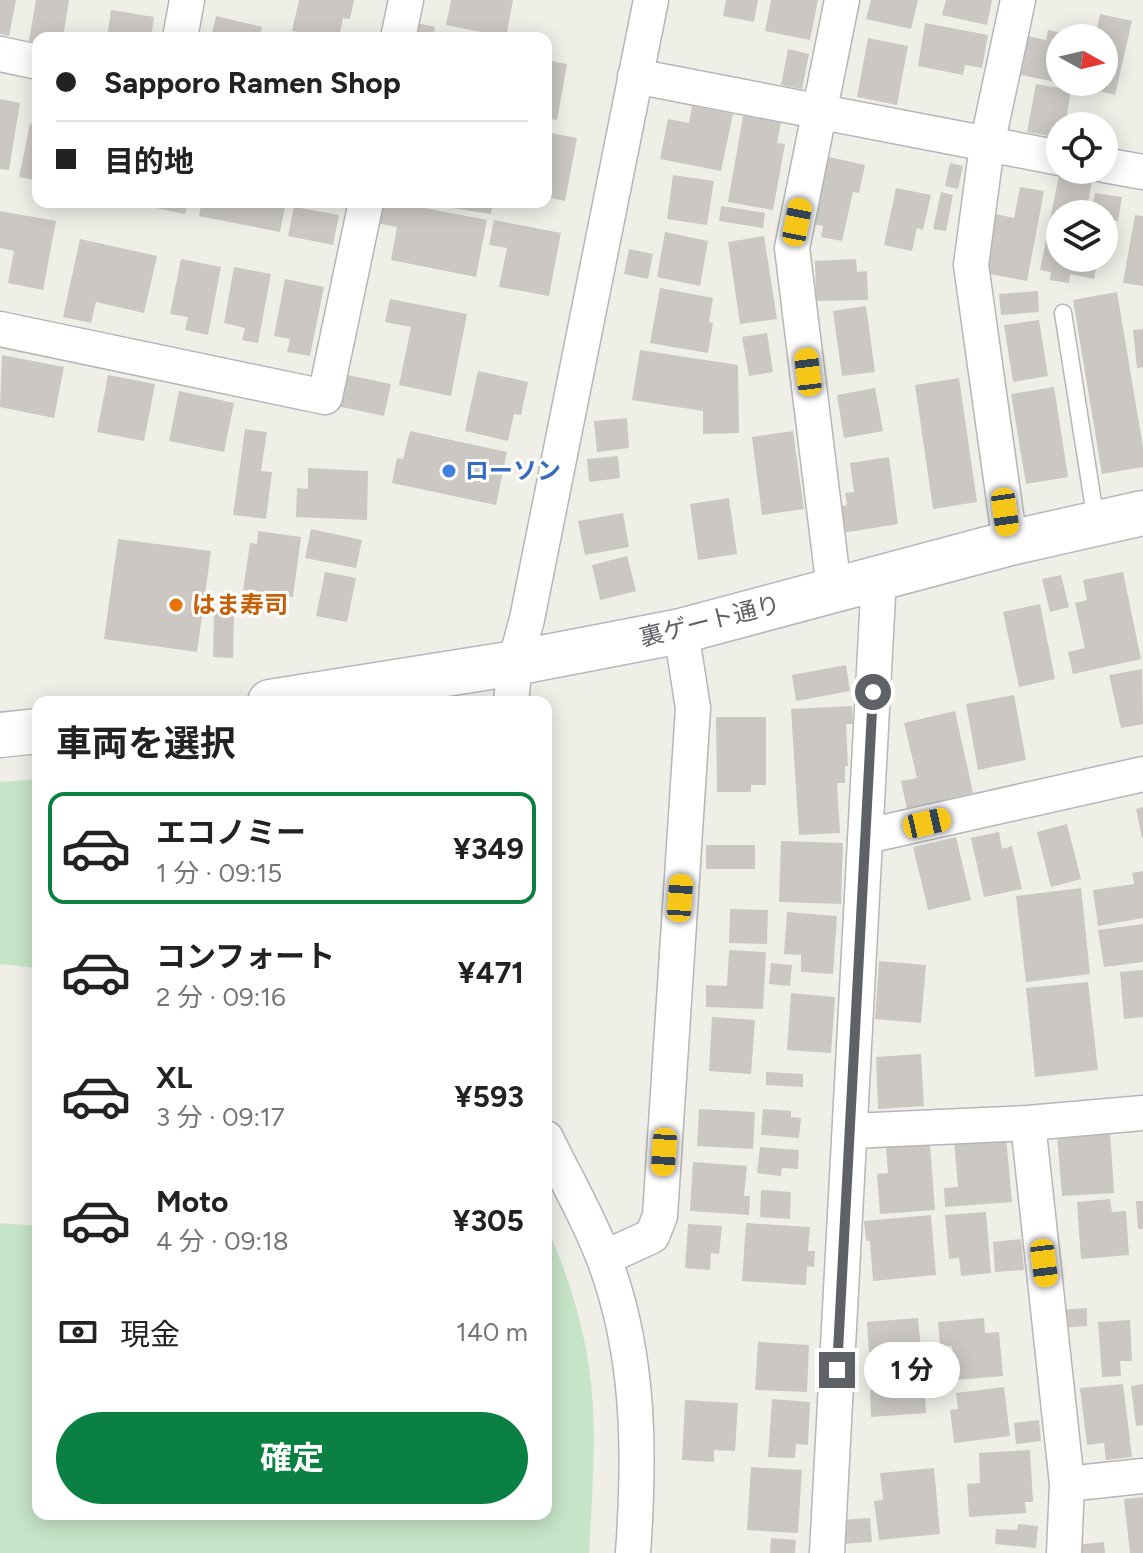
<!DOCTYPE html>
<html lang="ja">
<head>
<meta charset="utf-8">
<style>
	:root { --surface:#fff; --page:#f2f2f2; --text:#222; --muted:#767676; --line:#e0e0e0; --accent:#0b8043 }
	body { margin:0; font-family:Figtree,"Noto Sans JP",sans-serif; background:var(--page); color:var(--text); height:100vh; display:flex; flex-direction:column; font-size:30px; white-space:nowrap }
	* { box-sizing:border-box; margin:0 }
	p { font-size:26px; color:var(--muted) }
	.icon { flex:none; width:44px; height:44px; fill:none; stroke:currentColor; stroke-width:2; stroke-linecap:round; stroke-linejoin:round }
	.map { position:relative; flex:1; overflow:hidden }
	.sheet { position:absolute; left:32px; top:696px; width:520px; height:824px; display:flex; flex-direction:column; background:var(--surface); border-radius:16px; box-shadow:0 4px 20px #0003 }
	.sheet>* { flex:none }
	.top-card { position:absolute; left:32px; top:32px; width:520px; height:176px; border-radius:16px; box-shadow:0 4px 20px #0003; display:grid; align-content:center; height:176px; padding:0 24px; background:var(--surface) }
	.needle { width:52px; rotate:98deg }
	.controls { position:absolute; left:1046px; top:24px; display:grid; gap:16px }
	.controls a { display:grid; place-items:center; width:72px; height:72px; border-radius:50%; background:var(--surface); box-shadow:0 4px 20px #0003; font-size:40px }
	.end { position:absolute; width:36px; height:36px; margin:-18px; border:10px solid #5e6166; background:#fff; box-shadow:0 0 0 4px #fff }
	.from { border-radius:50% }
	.bubble { position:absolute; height:56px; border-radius:28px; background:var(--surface); box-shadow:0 4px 20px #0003; font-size:26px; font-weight:700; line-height:56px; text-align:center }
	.car { position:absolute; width:24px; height:48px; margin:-24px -12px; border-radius:10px; box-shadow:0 0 6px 2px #0007; background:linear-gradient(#f5c518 24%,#345 0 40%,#f5c518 0 76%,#345 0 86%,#f5c518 0) }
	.top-card b { display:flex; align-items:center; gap:28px; height:76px; font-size:30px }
	.top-card b+b { border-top:2px solid var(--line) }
	.top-card i { width:20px; height:20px; background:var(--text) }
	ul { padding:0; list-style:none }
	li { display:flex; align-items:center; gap:24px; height:112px; margin:0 16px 12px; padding:0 8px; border:4px solid transparent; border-radius:16px }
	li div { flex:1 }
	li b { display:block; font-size:30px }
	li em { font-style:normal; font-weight:700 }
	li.on { border-color:var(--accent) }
	li>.icon { width:72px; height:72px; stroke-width:1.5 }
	h2 { padding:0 24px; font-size:36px; line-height:96px }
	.pay { display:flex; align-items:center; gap:20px; height:88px; padding:0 24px; font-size:30px }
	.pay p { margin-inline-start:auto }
	.cta { display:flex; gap:16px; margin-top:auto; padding:16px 24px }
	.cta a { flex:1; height:92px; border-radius:48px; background:var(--accent); color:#fff; font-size:32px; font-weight:700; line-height:92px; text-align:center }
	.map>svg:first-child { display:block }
	.green { fill:#c6e4c7 }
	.building { fill:#cbc8c4 }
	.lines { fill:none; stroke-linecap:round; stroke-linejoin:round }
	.lane-casing { stroke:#b4b6ba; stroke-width:19 }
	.street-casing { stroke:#b4b6ba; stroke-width:37 }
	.secondary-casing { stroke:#b5b8bd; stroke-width:47 }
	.lane { stroke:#fff; stroke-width:16 }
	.street { stroke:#fff; stroke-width:34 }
	.secondary { stroke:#fff; stroke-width:44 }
	.route { stroke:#5e6166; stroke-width:10 }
	.shop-dot { fill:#3f7fe0; stroke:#fff; stroke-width:3 }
	.food-dot { fill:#e8710a; stroke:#fff; stroke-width:3 }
	.labels { text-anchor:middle; stroke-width:6; stroke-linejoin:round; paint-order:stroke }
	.shop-label { font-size:24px; font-weight:bold; fill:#366cbe; stroke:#fff; text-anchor:start }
	.food-label { font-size:24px; font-weight:bold; fill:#c56008; stroke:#fff; text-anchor:start }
	.street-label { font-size:24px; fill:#5e6166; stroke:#fff }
</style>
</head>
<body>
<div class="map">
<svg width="1143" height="1553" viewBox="0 0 1143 1553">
	<rect width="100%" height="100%" fill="#efeee7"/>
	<path class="green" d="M38 779V968L0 964V782Z
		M0 1223 38 1226V1514H546V1225C566 1270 582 1319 589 1367 598 1429 592 1491 589 1553H0Z"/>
	<path class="building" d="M0 0H16L9 36 0 34Z
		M36 0H69L63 38H38V42L29 41Z
		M299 0H354L350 19 343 18 339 38 292 31Z
		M451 0H513L506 37 446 25Z
		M726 0H758L754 22 723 16Z
		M771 0H818L810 40 765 31Z
		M871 0H918L911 29 866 19Z
		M946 0H992L987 25 942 15Z
		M111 10 154 17 151 38H107Z
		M1100 14 1132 21 1115 95 1084 87 1085 82H1104V38H1095Z
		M216 16 262 27 260 38H211Z
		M411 22 435 27 433 38H408Z
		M925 23 988 35 982 68 965 65 963 75 918 66Z
		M1048 30 1079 37 1060 38V83L1016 74 1024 35 1046 40Z
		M868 38 908 46 897 105 857 97Z
		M788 49 809 54 802 89 781 85Z
		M546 60 567 64 557 120 546 118Z
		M1036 84 1071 90 1065 126H1060V138L1027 132Z
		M0 99 20 103 9 170 0 169Z
		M692 106 733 114 721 171 660 159 668 119 689 123Z
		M743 116 781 122 777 143 785 144 773 210 728 202Z
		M30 124 38 126V181L19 177Z
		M546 132 577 138 565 201 546 197Z
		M820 155 865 165 859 193 853 192 842 241 821 237 823 226 812 224Z
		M950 163 963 166 958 189 945 186Z
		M673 175 714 181 707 225 667 219Z
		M1059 175 1092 181 1086 214H1060V258H1098L1094 279 1070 274 1069 283 1050 280 1051 272 1040 270Z
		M1020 187 1044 191 1027 281 984 273 995 214 1014 218Z
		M896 188 931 195 923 230 917 228 912 251 884 245Z
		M941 192 953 195 946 231 933 229Z
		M1095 193 1122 197 1118 221 1104 219V214H1091Z
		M142 202H188L185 214 141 205Z
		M202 202H286L280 232 199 216Z
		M381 202H393L487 220 476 277 391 260 397 227 377 223Z
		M453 202H493L491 214 452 208Z
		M721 206 765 213 763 228 719 221Z
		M294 207 339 215 333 245 288 236Z
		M0 211 56 221 43 290 8 283 14 251 0 248Z
		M1135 215 1143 216V286L1123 283Z
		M494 220 561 233 549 296 499 287 507 248 489 245Z
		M665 232 708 241 700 286 657 277Z
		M764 236 777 319 740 324 728 242Z
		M80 239 157 256 144 313 96 302 91 323 63 317Z
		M629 249 653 254 648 279 624 274Z
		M181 259 221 267 208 335 185 330 188 317 170 314Z
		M856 259 857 272 867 271 868 300 816 301 815 261Z
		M234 267 271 274 258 343 242 340 245 328 224 323Z
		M285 279 324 287 310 356 287 352 290 339 274 336Z
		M660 288 713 298 709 322 713 323 708 353 650 343Z
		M1038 291 1039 312 1001 315 999 294Z
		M1117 292 1143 447V467L1102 474 1073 300Z
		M390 299 467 314 451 396 399 385 411 327 385 322Z
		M866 306 875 372 842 376 833 311Z
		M1039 320 1048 376 1013 382 1004 325Z
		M1143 329V367L1137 368 1133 330Z
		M767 333 773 372 749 376 742 337Z
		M640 350 738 365 739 433 703 434V411L632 400Z
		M2 355 64 367 54 418 0 407Z
		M478 371 528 382 521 415 514 414 508 441 465 431Z
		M338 373 391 384 384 416 332 405Z
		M108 375 155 384 144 441 97 432Z
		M959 378 977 502 933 509 915 385Z
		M1054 387 1068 477 1026 484 1011 394Z
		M875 388 883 431 844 438 837 395Z
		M179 391 234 403 224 452 169 441Z
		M627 418 629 448 597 452 594 421Z
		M245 429 267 432 261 471 272 472 266 519 233 515Z
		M410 431 507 452 496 505 392 483 397 458 403 459Z
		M793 431 804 509 762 515 752 437Z
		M618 456 620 478 589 482 587 459Z
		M889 457 898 524 842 533 839 507 847 505 845 493 854 492 850 463Z
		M308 468 368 471 367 520 296 517 297 488 308 489Z
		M729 498 737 554 698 560 690 504Z
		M623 513 629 547 585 555 578 521Z
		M311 529 362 540 356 568 305 558Z
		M258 531 301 537 293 597 243 590 250 543 257 544Z
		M118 539 211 551 197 652 104 639Z
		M627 556 636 591 600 600 592 565Z
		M325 572 356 578 347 622 316 616Z
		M1123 572 1141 659 1073 674 1068 652 1085 648 1075 603 1087 600 1083 580Z
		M1061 575 1069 607 1050 612 1042 579Z
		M1040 604 1055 679 1019 687 1003 612Z
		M214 612 234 613 233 658 213 657Z
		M846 665 850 691 796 701 792 675Z
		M1142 669 1143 724 1121 728 1109 675Z
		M1014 695 1026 760 978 770 966 704Z
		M852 706 853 724H846L848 766H845V783H837L840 833 799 835 791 709Z
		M955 711 973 793 907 809 901 781 917 778 904 723Z
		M716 717H766V785H751V792H717Z
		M1143 807V838H1142L1136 809Z
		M1067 824 1081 879 1051 887 1037 832Z
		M999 832 1002 849 1012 846 1022 889 984 897 971 838Z
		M956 837 971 900 928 910 913 847Z
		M781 841 843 843 841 904 779 902Z
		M706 845H755V869H706Z
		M1143 871V918L1098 926 1093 890 1134 884 1132 873Z
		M1081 888 1090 974 1026 982 1016 896Z
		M730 909 768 910 767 944 729 943Z
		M787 912 837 916 833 974 801 972V955L784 954Z
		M1143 924V962L1104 967 1098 930Z
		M729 950 766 952 763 1009 706 1007V985L727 986Z
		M879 961 926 965 921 1023 875 1019Z
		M771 963 792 965 790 986 769 984Z
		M1143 970V1017L1124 1019 1120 972Z
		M1088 982 1098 1070 1035 1077 1026 988Z
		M791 993 835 997 831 1053 787 1050Z
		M712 1017 755 1020 751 1074 709 1071Z
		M921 1054 924 1106 878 1109 876 1057Z
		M766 1072 803 1074V1087L766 1085Z
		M699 1109 755 1112 753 1149 697 1146Z
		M763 1109 791 1111V1117L801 1118 799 1138 761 1135Z
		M1110 1131 1114 1193 1062 1196 1057 1135Z
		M1006 1137 1012 1202 945 1207 944 1188 958 1187 954 1141Z
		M930 1144 935 1210 880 1214 877 1174 888 1173 886 1147Z
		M760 1147 799 1150 798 1169 782 1168 781 1176 757 1173Z
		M693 1162 747 1166 744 1196H750L749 1215 690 1211Z
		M761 1190 791 1192 790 1219 760 1217Z
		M1110 1199 1112 1212 1126 1211 1129 1255 1081 1259 1077 1202Z
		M1136 1201H1143V1229H1138Z
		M986 1212 991 1273 961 1276 959 1258 949 1259 945 1215Z
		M931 1215 936 1275 873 1281 870 1241H866L864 1221Z
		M746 1223 810 1227 808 1251H815L814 1267 807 1266 806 1285 742 1281Z
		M688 1224 722 1226 719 1254 711 1253 710 1270 685 1268Z
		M1021 1239 1024 1270 995 1272 993 1242Z
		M1087 1308V1326L1061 1328 1060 1310Z
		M918 1318 922 1361 878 1364 877 1352H869L867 1322Z
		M984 1318 985 1333 999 1332 1003 1376 955 1380 952 1346 940 1347 938 1322Z
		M1130 1320 1132 1361H1120L1121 1376 1102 1377 1098 1322Z
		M758 1342 809 1345 807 1392 755 1390Z
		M923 1372 926 1413 871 1417 870 1390 881 1389 880 1375Z
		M1123 1384 1132 1457 1106 1460 1104 1443 1087 1445 1080 1388Z
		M1143 1384V1425L1136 1426 1131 1386Z
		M1004 1387 1010 1436 954 1443 950 1410 958 1409 956 1393Z
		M772 1399 810 1402 808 1445 796 1444 795 1458 768 1457Z
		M685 1400 738 1403 735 1451 714 1450V1462L682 1460Z
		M1039 1420 1041 1441 1016 1444 1014 1423Z
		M1030 1450 1033 1502H1025L1026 1513 969 1517 967 1484 980 1483 979 1453Z
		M751 1467 802 1470 798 1533 747 1530Z
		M934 1468 940 1534 879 1540 874 1501 883 1500 880 1473Z
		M1143 1497V1553H1130L1124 1499Z
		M870 1518 872 1542 841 1544 839 1520Z
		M1018 1524 1038 1526 1036 1548 995 1544 996 1529 1017 1530Z
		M771 1538 796 1540 795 1553H770Z
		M1104 1542 1105 1553H1074L1073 1545Z"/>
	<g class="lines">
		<g class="lane-casing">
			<path id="lane" d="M1063 313 1096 521"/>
		</g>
		<g class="street-casing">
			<path id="street" d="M180 38 187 0
				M398 38 406 0
				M0 54 38 62
				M635 76 1060 158
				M1104 165 1143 172
				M0 329 325 397 366 202
				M1010 543 971 265 987 145 1018 0
				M834 589 792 248 842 0
				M511 702 515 663 527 619 651 0
				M867 836 1143 774
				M1028 1123 1067 1484 1064 1553
				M851 1131 1028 1123 1143 1113
				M546 1138C565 1178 589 1218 604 1259 640 1353 640 1454 633 1553
				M604 1258 652 1236 660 1216 693 708 681 631
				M1067 1484 1143 1476
				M827 1553 879 577"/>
		</g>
		<g class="secondary-casing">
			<path id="secondary" d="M270 702 515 663 681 631 1010 543 1143 513
				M0 735 38 731"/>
		</g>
		<use href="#lane" class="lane"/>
		<use href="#street" class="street"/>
		<use href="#secondary" class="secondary"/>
	</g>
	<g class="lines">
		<path class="route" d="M837 1370 873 692"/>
	</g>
	<circle class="shop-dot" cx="449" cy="471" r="8"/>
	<circle class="food-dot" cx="176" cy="605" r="8"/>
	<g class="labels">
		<g class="shop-label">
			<text x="465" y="479">ローソン</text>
		</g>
		<g class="food-label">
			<text x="192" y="613">はま寿司</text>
		</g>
		<g class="street-label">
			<text transform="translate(710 621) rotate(-14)" y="8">裏ゲート通り</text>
		</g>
	</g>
</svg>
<div class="controls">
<a><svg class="needle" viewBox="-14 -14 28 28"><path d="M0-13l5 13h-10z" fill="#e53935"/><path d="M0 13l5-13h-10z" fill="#767676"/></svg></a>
<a><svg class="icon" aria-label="locate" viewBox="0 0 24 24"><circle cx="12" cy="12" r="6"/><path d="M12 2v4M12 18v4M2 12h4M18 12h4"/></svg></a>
<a><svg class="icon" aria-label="layers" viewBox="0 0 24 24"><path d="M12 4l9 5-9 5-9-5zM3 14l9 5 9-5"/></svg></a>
</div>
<i class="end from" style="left:873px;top:692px"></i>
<i class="end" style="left:837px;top:1370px"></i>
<div class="bubble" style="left:864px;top:1342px;width:96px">1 分</div>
<i class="car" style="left:797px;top:222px;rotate:11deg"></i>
<i class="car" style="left:808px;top:372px;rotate:353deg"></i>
<i class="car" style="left:1005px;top:512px;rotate:172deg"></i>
<i class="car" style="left:927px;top:823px;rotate:77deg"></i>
<i class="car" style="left:680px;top:898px;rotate:4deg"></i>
<i class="car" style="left:664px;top:1152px;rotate:184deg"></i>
<i class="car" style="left:1044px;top:1263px;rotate:173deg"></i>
<div class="top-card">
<b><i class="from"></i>Sapporo Ramen Shop</b>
<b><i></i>目的地</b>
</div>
<section class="sheet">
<h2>車両を選択</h2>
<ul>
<li class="on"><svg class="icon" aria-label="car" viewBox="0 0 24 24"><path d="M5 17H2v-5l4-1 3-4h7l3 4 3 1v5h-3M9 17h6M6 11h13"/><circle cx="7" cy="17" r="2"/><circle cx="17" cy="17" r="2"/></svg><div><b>エコノミー</b><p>1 分 · 09:15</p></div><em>¥349</em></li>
<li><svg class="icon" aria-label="car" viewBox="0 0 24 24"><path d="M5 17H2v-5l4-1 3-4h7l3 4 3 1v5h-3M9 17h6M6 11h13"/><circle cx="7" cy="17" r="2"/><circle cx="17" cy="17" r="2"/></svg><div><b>コンフォート</b><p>2 分 · 09:16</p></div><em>¥471</em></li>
<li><svg class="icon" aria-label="car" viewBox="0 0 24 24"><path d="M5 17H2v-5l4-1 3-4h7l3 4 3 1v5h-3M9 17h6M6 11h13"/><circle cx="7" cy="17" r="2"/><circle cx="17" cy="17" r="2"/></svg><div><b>XL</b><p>3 分 · 09:17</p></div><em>¥593</em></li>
<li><svg class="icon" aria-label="car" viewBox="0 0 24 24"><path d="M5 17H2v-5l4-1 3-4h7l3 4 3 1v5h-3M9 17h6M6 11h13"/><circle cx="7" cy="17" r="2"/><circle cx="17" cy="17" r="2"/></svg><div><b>Moto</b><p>4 分 · 09:18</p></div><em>¥305</em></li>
</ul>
<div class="pay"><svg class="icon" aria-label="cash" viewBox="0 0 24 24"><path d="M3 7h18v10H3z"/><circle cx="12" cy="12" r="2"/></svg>現金<p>140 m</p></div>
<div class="cta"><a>確定</a></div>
</section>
</div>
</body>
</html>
